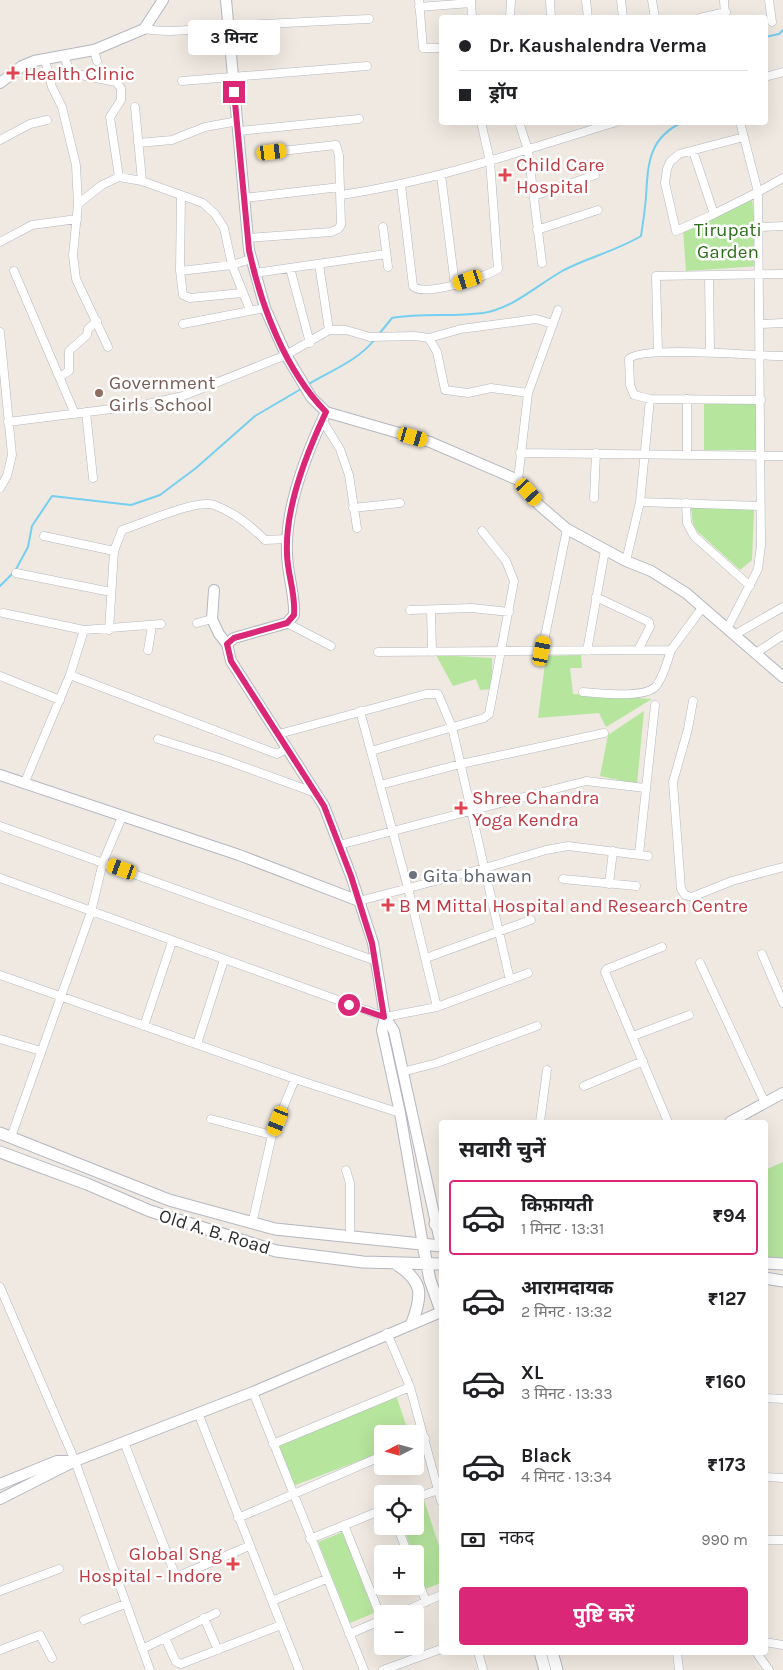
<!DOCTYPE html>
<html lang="hi">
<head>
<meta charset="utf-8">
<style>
	:root { --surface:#fff; --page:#f6f6f6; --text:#202124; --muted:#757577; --line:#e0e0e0; --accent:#db2777 }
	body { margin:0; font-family:Karla,"Noto Sans Devanagari",sans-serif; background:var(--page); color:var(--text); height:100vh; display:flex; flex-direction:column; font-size:19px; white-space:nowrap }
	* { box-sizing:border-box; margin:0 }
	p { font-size:16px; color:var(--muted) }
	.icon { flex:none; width:28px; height:28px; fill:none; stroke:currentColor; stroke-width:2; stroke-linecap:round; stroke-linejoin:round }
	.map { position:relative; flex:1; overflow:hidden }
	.details { position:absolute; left:439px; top:1120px; width:329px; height:535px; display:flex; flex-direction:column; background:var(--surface); border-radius:5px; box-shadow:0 5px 20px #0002 }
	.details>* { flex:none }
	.top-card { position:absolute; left:439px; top:15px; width:329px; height:110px; border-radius:5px; box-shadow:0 5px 20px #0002; display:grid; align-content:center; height:110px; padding:0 20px; background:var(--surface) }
	.needle { width:32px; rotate:264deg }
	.buttons { position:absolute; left:374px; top:1425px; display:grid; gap:10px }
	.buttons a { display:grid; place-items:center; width:50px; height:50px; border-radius:5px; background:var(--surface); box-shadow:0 5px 20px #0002; font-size:25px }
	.end { position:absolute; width:22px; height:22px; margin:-11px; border:6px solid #db2777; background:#fff; box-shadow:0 0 0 2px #fff }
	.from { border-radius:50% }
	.bubble { position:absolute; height:35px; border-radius:5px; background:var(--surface); box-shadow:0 5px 20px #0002; font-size:16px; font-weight:700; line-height:35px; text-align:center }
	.car { position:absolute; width:15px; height:30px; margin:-15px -8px; border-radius:6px; box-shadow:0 0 4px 1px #0007; background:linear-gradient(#f5c518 24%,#345 0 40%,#f5c518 0 76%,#345 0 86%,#f5c518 0) }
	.top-card b { display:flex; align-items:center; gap:18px; height:48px; font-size:19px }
	.top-card b+b { border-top:1px solid var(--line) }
	.top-card i { width:12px; height:12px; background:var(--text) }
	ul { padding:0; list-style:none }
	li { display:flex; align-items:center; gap:15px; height:75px; margin:0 10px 8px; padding:0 10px; border:2px solid transparent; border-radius:5px }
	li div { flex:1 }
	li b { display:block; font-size:19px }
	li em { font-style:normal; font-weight:700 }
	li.on { border-color:var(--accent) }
	li>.icon { width:45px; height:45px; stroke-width:1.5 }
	h2 { padding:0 20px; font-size:22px; line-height:60px }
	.pay { display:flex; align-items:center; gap:12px; height:55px; padding:0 20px; font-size:19px }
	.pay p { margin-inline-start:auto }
	.button { display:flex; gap:10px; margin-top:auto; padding:10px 20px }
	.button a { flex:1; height:58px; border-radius:5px; background:var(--accent); color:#fff; font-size:20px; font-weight:700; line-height:58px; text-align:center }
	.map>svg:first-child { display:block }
	.green { fill:#b6e59e }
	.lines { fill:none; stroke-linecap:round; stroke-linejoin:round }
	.stream { stroke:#75cff0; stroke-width:2 }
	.minor-casing { stroke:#b4b7c1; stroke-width:9 }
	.tertiary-casing { stroke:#b4b7c1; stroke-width:12 }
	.secondary-casing { stroke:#b4b7c1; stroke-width:13 }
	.minor { stroke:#fff; stroke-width:8 }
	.tertiary { stroke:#fff; stroke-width:10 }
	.secondary { stroke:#fff; stroke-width:11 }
	.route { stroke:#db2777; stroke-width:6 }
	.health-dot { fill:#e0444e; stroke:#fff; stroke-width:2 }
	.education-dot { fill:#8d6e63; stroke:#fff; stroke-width:2 }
	.worship-dot { fill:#6b7280; stroke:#fff; stroke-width:2 }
	.labels { text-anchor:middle; stroke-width:5; stroke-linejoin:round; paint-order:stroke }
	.health-label { font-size:19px; fill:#be3a42; stroke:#fff; text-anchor:start }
	.park-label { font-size:19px; fill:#2c6e1b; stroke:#fff }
	.education-label { font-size:19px; fill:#785e54; stroke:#fff; text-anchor:start }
	.worship-label { font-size:19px; fill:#5b616d; stroke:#fff; text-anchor:start }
	.street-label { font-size:19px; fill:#2e2e2e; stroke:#fff }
</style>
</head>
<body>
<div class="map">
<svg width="783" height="1670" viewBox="0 0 783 1670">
	<rect width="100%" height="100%" fill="#efe9e1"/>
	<path class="green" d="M752 198 759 266 686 271 683 229Z
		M756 401 757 450H704V402Z
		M691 508H754L752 560 740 570 698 532 693 524Z
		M436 655 492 658V689L480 690 476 679 453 686Z
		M581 655 582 668H570L573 694 652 699 606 727 599 713 538 718 546 656Z
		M644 711 637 784 600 776 608 735Z
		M783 1162V1258L765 1257V1170Z
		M396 1395 409 1434H382V1452L293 1486 276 1446Z
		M424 1500 441 1552V1583L425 1589 415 1560V1554H413L403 1526H415V1504Z
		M343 1532 374 1613 350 1623 318 1542Z"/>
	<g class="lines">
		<path class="stream" d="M765 37 779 34 783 30
			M379 334 392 318C422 313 453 317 483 313 514 308 537 285 564 270 589 257 616 251 641 236 643 223 645 210 646 197 648 164 648 138 683 122
			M307 385C330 371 358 361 375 339
			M0 586 15 571 28 547 32 526 52 496 131 505 160 495 196 468 255 416 301 389"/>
		<g class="minor-casing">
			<path id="minor" d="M419 0 423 48H441
				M471 0 472 18
				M550 0 551 18
				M586 0 588 18
				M621 0 623 18
				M652 0 655 18
				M724 0 725 18
				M769 0 772 22
				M419 7 471 3
				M510 18 511 0
				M700 18 726 12
				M144 29C174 34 201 28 231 26 277 23 323 21 369 19
				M94 50 97 61
				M64 57 71 73 116 82 121 88V100L110 117 119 177
				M45 60 52 87 62 107 76 165 78 204 73 255 76 279 108 347
				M765 77 783 72
				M182 81 367 66
				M135 107 142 181
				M519 122 528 150 542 263
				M239 131 359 119
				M0 140 30 124 47 120
				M138 143 172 140 205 127 238 121
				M693 151 714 214 676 231 665 183 667 169 670 162 679 154 744 137
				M441 175 455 285
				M401 185 413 286C423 298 485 277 498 269L490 161 481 122
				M181 195 180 271 183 295 190 298 242 293
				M341 195C435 181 525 150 616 122
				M534 196 595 175
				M244 198 340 187
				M78 204 102 185 119 177 142 181 203 203 215 214 224 228 232 265 250 310
				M714 214 758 192 783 178
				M383 227 388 267
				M760 227 783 226
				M537 230 598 210
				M248 238 331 232 338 229 341 225 339 155 336 145 272 152
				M0 242 32 225 77 219
				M319 264 329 330
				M290 268 310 343
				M14 271 75 414
				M180 271 232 265 251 259
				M255 273 386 254
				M709 275 710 352
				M183 324 265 308
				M760 324 783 323
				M0 332 12 455 7 476 0 488
				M658 352 656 276 783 274
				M61 376 69 371V351L87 335 88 329 97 321
				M528 393 491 388 468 393 445 390 437 352 429 338 461 329 536 319 553 324
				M761 400 650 399 634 395 630 385 629 359C640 345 759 356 783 356
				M86 412 93 478
				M322 420 340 449 349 475 357 528
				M8 422 143 405 183 396 286 355 329 330H346L370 337 415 336 429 338
				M520 453 783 456
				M687 454V399
				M518 480 528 393 558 310
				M594 498 596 453
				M640 502 760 506
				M686 503 687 523 694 536 750 586
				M353 508 400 503
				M44 536 114 551 109 630
				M114 551 122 530C142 524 195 499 214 505 234 512 251 526 265 540L287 539
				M626 561 640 502 650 399
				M16 573 111 592
				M596 597 649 622 650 627 638 650
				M410 610 472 608 509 612
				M431 610 432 652
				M3 613 84 630 161 624
				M197 623 212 619
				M287 623 331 646
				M728 627 758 569 761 545 758 192 740 122
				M736 634 783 607
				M148 650 152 626
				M542 651 567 529
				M587 651 605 550
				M378 652 671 650 702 608
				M756 653 783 635
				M70 675 277 754 288 748
				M0 676 60 700
				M583 692C600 693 645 699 656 686 664 676 667 662 671 650
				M693 701 688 729 673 782 681 889 685 895 692 897 732 881 783 867
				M360 711 408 888 437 1007
				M279 734 426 694H438L452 727 510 980
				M158 739 222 759 316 793
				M371 751 484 718 489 714 514 581 506 561 482 531
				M24 784 70 675 84 630
				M380 785 461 764 604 733
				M0 826 376 961
				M339 845 586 781 645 788
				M639 854 655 705
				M0 878 385 1017 437 1007 528 973
				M563 879 636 886
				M609 884 613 851
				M359 901 485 868 546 850 568 846 648 856
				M662 947 607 969 605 972 668 1122
				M762 954 783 1003
				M426 958 531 920
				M700 963 765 1103
				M0 975 295 1079 400 1113
				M144 1026 172 942
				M633 1036 689 1015
				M0 1039 41 1051
				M197 1044 224 960
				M402 1072 437 1063 537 1026
				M584 1086 643 1061
				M211 1119 272 1135
				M540 1122 547 1070
				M11 1137 91 912 103 862 122 817
				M346 1170 350 1183V1237
				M252 1224 272 1135 295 1079
				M0 1287 75 1461 150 1670
				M387 1333 410 1387 441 1501
				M253 1392 364 1670
				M765 1398 783 1399
				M198 1413 299 1670
				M124 1442 176 1577 249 1546
				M415 1443 425 1438
				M273 1444 410 1387
				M765 1477 783 1478
				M415 1498 441 1489
				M238 1518 382 1456
				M344 1525 382 1620
				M397 1526 408 1554
				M310 1539 382 1510
				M765 1540H783
				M415 1572 426 1602
				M0 1591 59 1569
				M272 1601 326 1579
				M398 1614 441 1595
				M204 1618 218 1650
				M84 1620 125 1604
				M349 1634 382 1620
				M165 1638 176 1662 181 1664 281 1625
				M765 1642 783 1645
				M142 1649 216 1613
				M0 1650 40 1635 52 1658
				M478 1652 483 1670
				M677 1652 679 1670
				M756 1652 769 1670
				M383 1670 441 1649"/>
		</g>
		<g class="tertiary-casing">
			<path id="tertiary" d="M226 0 249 250 265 308 286 355 311 397 326 412 430 442 518 480 539 505 567 529 626 561 651 571 686 593 783 677
				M0 83 22 66 34 61 94 50 144 29 163 0
				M214 590 212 619 219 634 227 644 231 661 324 806 351 876 373 943 385 1017 382 1030 400 1113 423 1245
				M227 644 234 638 287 623 294 615C295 593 287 574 287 553 285 509 307 452 326 412
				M0 775 239 855 359 901
				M385 1017 394 1031 441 1246
				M730 1122 783 1093
				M0 1484 57 1461H74
				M0 1499 75 1461 253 1392 441 1312"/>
		</g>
		<g class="secondary-casing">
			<path id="secondary" d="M0 1133 169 1200 275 1229 441 1246
				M0 1152 87 1184 150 1211 276 1251 363 1262 441 1264
				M435 1224 441 1229
				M423 1245 430 1280 441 1311
				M765 1263 783 1264
				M396 1264C423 1281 423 1294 412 1323
				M765 1278 783 1281
				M540 1652 545 1670
				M552 1652 557 1670"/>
		</g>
		<use href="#minor" class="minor"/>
		<use href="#tertiary" class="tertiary"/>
		<use href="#secondary" class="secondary"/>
	</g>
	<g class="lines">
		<path class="route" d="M234 92 249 250C261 306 285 370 326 412 307 452 285 509 287 553 287 574 296 593 294 615L287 623 234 638 227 644 231 661 324 806 351 876 372 943 384 1017 349 1005"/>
	</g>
	<g class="health-dot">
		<path d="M10.5 65.5h5v5h5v5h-5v5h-5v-5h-5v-5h5z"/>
		<path d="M502.5 167.5h5v5h5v5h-5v5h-5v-5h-5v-5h5z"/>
		<path d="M458.5 800.5h5v5h5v5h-5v5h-5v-5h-5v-5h5z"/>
		<path d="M385.5 897.5h5v5h5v5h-5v5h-5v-5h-5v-5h5z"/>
		<path d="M230.5 1556.5h5v5h5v5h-5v5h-5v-5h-5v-5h5z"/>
	</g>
	<circle class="education-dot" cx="99" cy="393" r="5"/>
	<circle class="worship-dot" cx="413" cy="875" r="5"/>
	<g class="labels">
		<g class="health-label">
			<text x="24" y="80">Health Clinic</text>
			<text x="516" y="171">Child Care<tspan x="516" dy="22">Hospital</tspan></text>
			<text x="472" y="804">Shree Chandra<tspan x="472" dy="22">Yoga Kendra</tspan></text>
			<text x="399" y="912">B M Mittal Hospital and Research Centre</text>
			<text x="222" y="1560" text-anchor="end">Global Sng<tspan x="222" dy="22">Hospital - Indore</tspan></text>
		</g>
		<g class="park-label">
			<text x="728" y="236">Tirupati<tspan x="728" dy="22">Garden</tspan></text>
		</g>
		<g class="education-label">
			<text x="109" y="389">Government<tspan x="109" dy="22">Girls School</tspan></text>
		</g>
		<g class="worship-label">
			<text x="423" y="882">Gita bhawan</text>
		</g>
		<g class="street-label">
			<text transform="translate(215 1231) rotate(17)" y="7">Old A. B. Road</text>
		</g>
	</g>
</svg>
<div class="buttons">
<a><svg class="needle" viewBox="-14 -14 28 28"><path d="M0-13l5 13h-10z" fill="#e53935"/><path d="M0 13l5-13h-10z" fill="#757577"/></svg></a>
<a><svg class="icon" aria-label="locate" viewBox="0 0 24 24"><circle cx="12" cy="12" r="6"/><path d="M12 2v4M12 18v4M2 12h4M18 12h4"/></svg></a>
<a>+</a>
<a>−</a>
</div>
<i class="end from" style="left:349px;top:1005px"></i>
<i class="end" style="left:234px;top:92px"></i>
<div class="bubble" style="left:188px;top:20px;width:92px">3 मिनट</div>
<i class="car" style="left:272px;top:152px;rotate:83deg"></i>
<i class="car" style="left:468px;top:280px;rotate:252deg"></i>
<i class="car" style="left:413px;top:437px;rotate:106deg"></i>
<i class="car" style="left:529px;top:492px;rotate:138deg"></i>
<i class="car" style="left:542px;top:651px;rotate:11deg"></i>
<i class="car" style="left:122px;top:869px;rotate:290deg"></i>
<i class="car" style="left:278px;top:1121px;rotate:202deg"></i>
<div class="top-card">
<b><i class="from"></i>Dr. Kaushalendra Verma</b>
<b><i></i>ड्रॉप</b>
</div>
<section class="details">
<h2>सवारी चुनें</h2>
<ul>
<li class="on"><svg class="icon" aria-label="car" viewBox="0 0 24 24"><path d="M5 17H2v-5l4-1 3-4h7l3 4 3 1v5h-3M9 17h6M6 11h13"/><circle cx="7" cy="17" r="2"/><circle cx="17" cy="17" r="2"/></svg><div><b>किफ़ायती</b><p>1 मिनट · 13:31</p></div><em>₹94</em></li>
<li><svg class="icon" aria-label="car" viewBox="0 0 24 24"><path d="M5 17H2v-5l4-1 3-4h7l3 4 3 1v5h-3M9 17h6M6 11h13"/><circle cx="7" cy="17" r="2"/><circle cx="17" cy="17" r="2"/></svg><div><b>आरामदायक</b><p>2 मिनट · 13:32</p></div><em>₹127</em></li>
<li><svg class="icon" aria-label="car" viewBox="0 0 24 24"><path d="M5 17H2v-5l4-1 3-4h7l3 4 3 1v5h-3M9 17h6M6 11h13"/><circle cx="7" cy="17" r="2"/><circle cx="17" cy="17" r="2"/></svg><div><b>XL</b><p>3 मिनट · 13:33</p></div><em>₹160</em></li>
<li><svg class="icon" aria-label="car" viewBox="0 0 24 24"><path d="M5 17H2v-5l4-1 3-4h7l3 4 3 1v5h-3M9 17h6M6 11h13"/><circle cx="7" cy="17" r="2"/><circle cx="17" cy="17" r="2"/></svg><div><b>Black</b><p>4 मिनट · 13:34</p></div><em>₹173</em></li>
</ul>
<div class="pay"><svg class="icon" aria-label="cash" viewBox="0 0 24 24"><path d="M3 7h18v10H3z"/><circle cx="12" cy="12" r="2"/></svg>नकद<p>990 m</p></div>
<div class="button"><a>पुष्टि करें</a></div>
</section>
</div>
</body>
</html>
